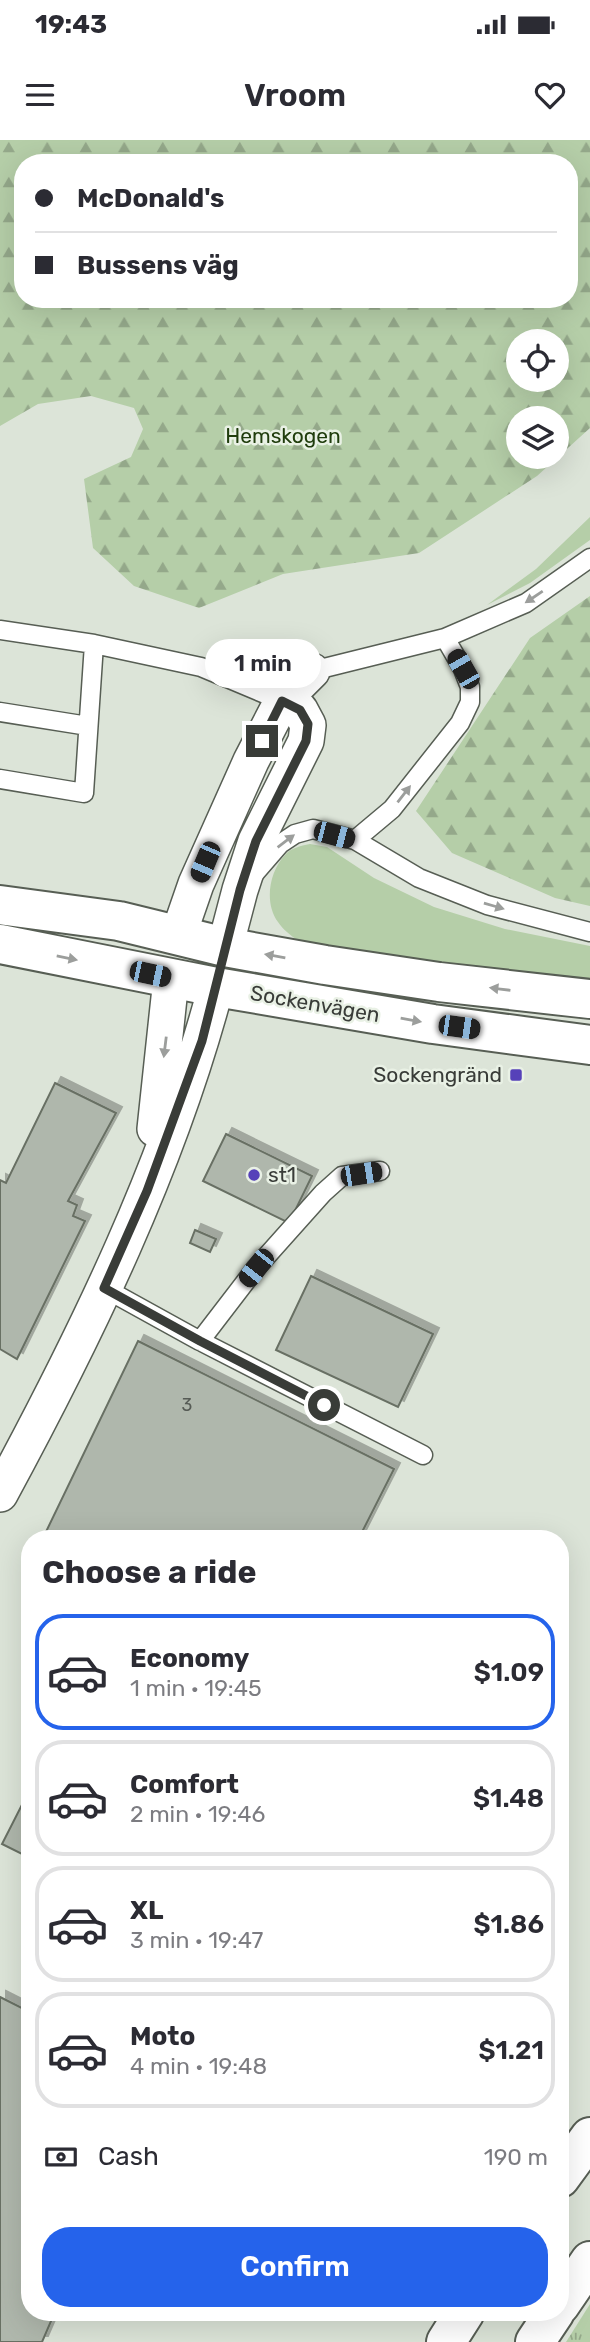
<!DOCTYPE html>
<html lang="en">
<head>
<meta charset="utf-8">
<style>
	:root { --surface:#fff; --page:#f7f7f7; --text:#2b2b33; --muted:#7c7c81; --line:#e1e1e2; --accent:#2563eb }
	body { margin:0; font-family:Rubik,sans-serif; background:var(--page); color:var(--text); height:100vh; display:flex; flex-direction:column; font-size:26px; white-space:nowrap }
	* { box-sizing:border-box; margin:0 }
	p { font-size:23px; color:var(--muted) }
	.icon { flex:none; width:38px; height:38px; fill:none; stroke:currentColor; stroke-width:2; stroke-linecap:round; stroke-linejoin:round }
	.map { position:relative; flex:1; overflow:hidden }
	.panel { position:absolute; left:21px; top:1390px; width:548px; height:791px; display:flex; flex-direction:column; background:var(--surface); border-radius:28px; box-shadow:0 7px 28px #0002 }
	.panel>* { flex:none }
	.top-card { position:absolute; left:14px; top:14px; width:564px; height:154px; border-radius:28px; box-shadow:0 7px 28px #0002; display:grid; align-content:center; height:154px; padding:0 21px; background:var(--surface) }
	.controls { position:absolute; left:506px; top:189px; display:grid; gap:14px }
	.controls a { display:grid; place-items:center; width:63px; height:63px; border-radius:50%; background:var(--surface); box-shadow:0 7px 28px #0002; font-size:35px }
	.end { position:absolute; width:32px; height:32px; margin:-16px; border:9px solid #393c38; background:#fff; box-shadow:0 0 0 4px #fff }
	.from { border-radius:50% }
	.bubble { position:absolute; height:49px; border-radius:24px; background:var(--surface); box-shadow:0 7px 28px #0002; font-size:23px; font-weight:600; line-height:49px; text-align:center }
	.car { position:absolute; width:21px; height:42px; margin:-21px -10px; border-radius:9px; box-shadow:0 0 5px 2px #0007; background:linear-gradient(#222 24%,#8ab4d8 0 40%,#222 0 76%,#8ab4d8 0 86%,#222 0) }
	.top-card b { display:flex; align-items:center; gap:24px; height:66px; font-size:26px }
	.top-card b+b { border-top:2px solid var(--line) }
	.top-card i { width:18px; height:18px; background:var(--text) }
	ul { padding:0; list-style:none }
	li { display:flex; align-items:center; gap:21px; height:116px; margin:0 14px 10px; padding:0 7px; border:4px solid var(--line); border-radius:28px }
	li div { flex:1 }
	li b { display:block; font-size:26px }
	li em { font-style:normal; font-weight:600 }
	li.current { border-color:var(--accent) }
	li>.icon { width:63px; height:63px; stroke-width:1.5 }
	h2 { padding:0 21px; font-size:32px; line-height:84px }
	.pay { display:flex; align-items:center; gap:18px; height:77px; padding:0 21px; font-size:26px }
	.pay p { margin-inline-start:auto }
	.action { display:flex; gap:14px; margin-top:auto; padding:14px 21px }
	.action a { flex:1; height:80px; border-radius:28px; background:var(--accent); color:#fff; font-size:28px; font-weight:600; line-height:80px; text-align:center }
	.status { display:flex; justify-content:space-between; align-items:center; height:49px; padding:0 35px; background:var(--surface); direction:ltr }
	.status svg { height:19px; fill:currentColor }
	header { display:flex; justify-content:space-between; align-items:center; height:91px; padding:0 21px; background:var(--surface); font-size:32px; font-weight:600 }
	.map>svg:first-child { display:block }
	.grass { fill:#b5cea8 }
	.forest { fill:url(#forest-firs); fill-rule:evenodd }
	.park { fill:url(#park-tufts) }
	.building { fill:#afb7ac; stroke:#686f64; stroke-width:2; filter:url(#shadow) }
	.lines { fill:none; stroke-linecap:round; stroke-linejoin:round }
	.service-casing { stroke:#575e54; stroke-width:21 }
	.minor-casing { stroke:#575e54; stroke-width:38 }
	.secondary-casing { stroke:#575e54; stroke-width:42 }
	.motorway-casing { stroke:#575e54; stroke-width:42 }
	.service { stroke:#fff; stroke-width:18 }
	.minor { stroke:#fff; stroke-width:35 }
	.secondary { stroke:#fff; stroke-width:38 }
	.motorway { stroke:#fff; stroke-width:38 }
	.oneway { fill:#9c9e9c }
	.route { stroke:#393c38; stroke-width:9 }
	.poi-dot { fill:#5641b9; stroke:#e9f1e5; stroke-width:2.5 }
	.labels { text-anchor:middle; stroke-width:5; stroke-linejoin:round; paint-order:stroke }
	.number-label { font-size:18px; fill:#565b55 }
	.park-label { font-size:21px; fill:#203d0d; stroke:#e9f1e5 }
	.street-label { font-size:21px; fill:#393c38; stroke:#e9f1e5 }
	.poi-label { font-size:21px; fill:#393c38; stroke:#e9f1e5; text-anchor:end }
</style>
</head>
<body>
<div class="status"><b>19:43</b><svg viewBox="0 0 49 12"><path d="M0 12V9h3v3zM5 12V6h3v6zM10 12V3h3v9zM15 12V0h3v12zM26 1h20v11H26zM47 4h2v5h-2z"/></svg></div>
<header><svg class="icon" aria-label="menu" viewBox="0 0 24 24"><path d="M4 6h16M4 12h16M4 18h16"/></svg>Vroom<svg class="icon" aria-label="heart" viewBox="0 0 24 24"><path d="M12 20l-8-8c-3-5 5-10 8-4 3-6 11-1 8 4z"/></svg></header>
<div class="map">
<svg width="590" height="2202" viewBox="0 0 590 2202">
	<defs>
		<pattern id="forest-firs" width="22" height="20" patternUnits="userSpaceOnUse" patternTransform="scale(1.75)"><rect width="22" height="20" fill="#b5cea8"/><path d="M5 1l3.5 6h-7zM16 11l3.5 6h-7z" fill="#94a88a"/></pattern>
		<pattern id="park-tufts" width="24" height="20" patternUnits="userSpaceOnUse" patternTransform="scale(1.75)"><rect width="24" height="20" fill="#b5cea8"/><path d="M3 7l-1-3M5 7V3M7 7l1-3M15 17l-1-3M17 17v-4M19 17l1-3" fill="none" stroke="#94a88a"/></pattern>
		<filter id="shadow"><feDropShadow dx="6" dy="-6" stdDeviation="0" flood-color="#0004"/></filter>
	</defs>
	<rect width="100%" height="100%" fill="#dce4d8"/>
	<path class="grass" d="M590 377V400L530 443 487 465 536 429Z
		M310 704 327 707 374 738 434 767 505 789 590 806V841L447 824 298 801C291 795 283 790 278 782 264 763 269 732 285 715 291 708 300 706 310 704Z"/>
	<path class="forest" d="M0 0H590V288L537 336 419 413 283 434 199 468 134 446 93 408 84 339 131 317 143 289 134 268 91 256 38 264 0 286ZM23 23H569V159H23ZM518 201H556V240H518ZM518 278H556V317H518Z
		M590 456V766L555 758 452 713 416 671 530 498Z"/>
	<path class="park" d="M590 2164V2202H566Z"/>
	<path class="building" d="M55 943 116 973 68 1061 77 1065 73 1076 85 1081 17 1219 0 1209V1040L6 1043Z
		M226 994 312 1036 289 1083 203 1041Z
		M195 1090 216 1099 210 1112 190 1103Z
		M311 1136 433 1194 398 1267 276 1210Z
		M138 1201 394 1329 359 1398H43Z
		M30 1649V1718L2 1704Z
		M0 1857 30 1872V2172H55L42 2202H0Z"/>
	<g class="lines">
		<g class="service-casing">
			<path id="service" d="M0 490 94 504 201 527 282 561
				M312 531 445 498 526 463 590 418
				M0 572 88 586
				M0 639 84 653 94 504
				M355 700 392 669 460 583 470 562V547L463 529 445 498
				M254 734 280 704 295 694 313 689 355 700 419 738 487 765 590 792
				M104 1148 200 1201 423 1315
				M200 1201 256 1128 323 1053 342 1036 380 1031"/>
		</g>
		<g class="minor-casing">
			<path id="minor" d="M178 796 196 744 251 621 282 561 312 531
				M225 807 240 750 256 701 306 601 308 585 300 570 282 561
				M155 989 171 839
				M0 1354C87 1193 169 1025 216 847"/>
		</g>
		<g class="secondary-casing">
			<path id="secondary" d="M0 765 119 781 225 807 325 825 439 842 590 859
				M0 804 216 847 433 884 590 905"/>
		</g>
		<g class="motorway-casing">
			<path id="motorway" d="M560 2038 590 1997
				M560 2165 590 2121
				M446 2202 465 2172
				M535 2202 555 2172"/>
		</g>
		<use href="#service" class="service"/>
		<use href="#minor" class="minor"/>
		<use href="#secondary" class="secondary"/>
		<use href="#motorway" class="motorway"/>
	</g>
	<defs><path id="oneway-solid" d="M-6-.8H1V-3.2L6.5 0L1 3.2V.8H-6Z" transform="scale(1.75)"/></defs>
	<g class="oneway">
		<use href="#oneway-solid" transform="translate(534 457) rotate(146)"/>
		<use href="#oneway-solid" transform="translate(404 654) rotate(-52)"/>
		<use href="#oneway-solid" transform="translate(286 701) rotate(-37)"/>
		<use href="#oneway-solid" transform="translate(494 766) rotate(16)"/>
		<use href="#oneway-solid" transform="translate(275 816) rotate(-170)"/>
		<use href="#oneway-solid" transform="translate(67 818) rotate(11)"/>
		<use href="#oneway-solid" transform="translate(500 849) rotate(-173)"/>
		<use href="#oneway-solid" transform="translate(411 880) rotate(10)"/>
		<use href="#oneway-solid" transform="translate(165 907) rotate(97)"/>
	</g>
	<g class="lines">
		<path class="route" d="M262 601 282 561 300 570 308 584 306 601 256 701 240 750 202 901 147 1051 104 1148 200 1201 324 1265"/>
	</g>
	<g class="poi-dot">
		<rect x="509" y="928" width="14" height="14" rx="3.5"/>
		<circle cx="254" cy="1035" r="7"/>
	</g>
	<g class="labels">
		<g class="number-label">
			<text x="187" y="1271">3</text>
		</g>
		<g class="park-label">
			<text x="283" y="303">Hemskogen</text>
		</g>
		<g class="street-label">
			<text transform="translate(315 864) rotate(10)" y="7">Sockenvägen</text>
		</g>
		<g class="poi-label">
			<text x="502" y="942">Sockengränd</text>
			<text x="268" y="1042" text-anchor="start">st1</text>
		</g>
	</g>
</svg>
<div class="controls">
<a><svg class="icon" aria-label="locate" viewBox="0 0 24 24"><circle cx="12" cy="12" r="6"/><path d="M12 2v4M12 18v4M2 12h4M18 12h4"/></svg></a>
<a><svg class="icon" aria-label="layers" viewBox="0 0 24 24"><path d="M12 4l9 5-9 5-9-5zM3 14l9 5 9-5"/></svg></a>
</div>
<i class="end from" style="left:324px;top:1265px"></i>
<i class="end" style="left:262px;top:601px"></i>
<div class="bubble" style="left:205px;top:499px;width:116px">1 min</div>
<i class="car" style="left:463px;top:529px;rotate:330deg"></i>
<i class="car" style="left:334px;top:695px;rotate:105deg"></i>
<i class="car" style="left:205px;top:722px;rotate:203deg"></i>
<i class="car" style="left:150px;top:834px;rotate:102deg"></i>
<i class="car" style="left:459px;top:887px;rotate:98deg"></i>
<i class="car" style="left:361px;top:1034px;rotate:81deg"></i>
<i class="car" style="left:256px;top:1128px;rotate:218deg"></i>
<div class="top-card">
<b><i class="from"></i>McDonald's</b>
<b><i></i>Bussens väg</b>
</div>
<section class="panel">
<h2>Choose a ride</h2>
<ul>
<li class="current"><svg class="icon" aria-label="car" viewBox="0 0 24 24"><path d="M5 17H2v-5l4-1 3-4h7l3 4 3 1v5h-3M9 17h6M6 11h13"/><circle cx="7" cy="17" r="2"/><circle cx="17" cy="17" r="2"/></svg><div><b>Economy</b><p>1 min · 19:45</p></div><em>$1.09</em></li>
<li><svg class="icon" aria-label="car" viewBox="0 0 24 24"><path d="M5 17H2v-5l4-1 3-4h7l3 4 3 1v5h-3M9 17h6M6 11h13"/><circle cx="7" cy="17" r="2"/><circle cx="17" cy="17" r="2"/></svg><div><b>Comfort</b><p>2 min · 19:46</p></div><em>$1.48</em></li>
<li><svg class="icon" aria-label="car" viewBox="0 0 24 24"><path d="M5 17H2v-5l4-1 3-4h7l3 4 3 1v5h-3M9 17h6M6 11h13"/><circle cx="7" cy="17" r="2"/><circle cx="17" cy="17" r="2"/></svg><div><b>XL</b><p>3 min · 19:47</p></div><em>$1.86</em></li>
<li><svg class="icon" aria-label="car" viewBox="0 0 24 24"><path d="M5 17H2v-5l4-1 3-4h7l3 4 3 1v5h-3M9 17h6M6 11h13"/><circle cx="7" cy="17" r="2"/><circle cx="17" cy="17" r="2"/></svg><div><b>Moto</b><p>4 min · 19:48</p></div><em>$1.21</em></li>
</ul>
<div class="pay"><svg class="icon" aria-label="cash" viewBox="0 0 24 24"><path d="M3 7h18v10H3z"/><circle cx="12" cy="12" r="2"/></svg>Cash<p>190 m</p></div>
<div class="action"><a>Confirm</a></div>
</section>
</div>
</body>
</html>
